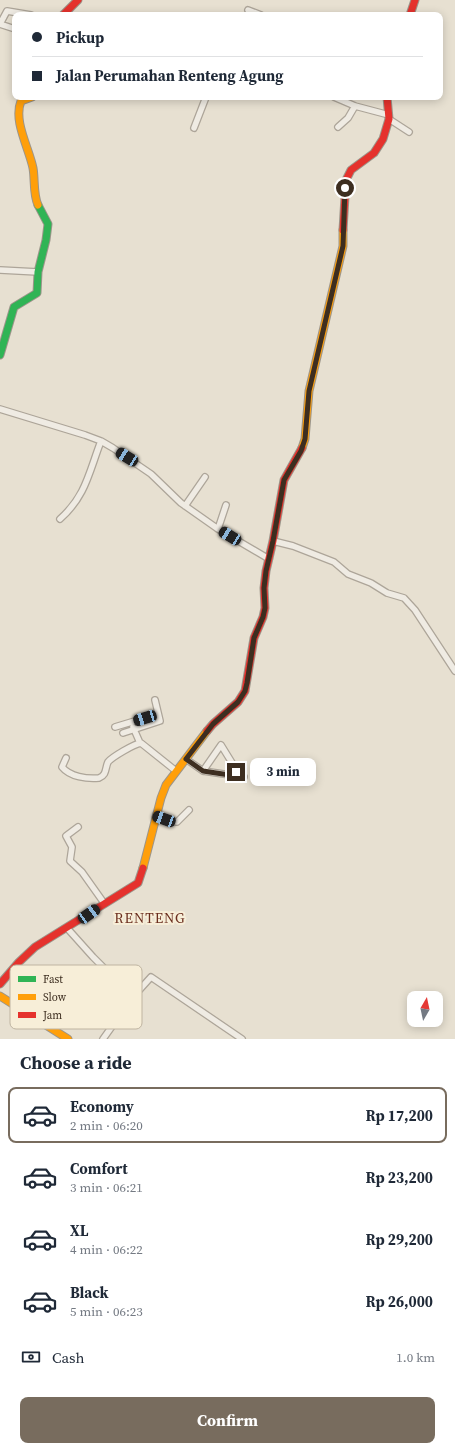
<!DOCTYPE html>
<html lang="en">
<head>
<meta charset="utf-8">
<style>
	:root { --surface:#fff; --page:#f2f2f3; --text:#1f2937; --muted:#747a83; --line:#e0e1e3; --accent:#786c5e }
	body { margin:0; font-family:"Source Serif 4",serif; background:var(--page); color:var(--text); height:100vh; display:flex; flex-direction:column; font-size:15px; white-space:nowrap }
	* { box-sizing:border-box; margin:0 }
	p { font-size:13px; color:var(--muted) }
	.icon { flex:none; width:22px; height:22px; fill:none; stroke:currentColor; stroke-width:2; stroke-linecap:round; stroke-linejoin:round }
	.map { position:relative; height:1039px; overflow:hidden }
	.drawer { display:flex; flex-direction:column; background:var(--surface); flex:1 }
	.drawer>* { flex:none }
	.guide { position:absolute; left:12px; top:12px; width:431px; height:88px; border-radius:8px; box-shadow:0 2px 10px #0003; display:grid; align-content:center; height:88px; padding:0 20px; background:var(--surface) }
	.needle { width:26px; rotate:9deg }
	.fabs { position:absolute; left:407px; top:991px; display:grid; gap:8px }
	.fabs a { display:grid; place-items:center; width:36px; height:36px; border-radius:8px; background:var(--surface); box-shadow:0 2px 10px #0003; font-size:20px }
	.end { position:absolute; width:18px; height:18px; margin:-9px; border:5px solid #3d2e20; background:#fff; box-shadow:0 0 0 2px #fff }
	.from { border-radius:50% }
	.bubble { position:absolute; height:28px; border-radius:8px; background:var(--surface); box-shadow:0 2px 10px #0003; font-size:13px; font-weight:700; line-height:28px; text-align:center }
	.car { position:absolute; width:12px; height:24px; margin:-12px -6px; border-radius:5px; box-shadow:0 0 3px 1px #0007; background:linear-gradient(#222 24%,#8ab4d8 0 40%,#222 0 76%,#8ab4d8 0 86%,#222 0) }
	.guide b { display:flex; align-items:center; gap:14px; height:38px; font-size:15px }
	.guide b+b { border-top:1px solid var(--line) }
	.guide i { width:10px; height:10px; background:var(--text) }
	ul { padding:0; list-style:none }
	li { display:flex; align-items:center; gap:12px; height:56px; margin:0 8px 6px; padding:0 12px; border:2px solid transparent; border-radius:8px }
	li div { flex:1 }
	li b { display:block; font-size:15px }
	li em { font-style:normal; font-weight:700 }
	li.active { border-color:var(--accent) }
	li>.icon { width:36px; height:36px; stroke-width:1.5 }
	h2 { padding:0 20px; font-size:18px; line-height:48px }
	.pay { display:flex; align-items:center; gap:10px; height:44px; padding:0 20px; font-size:15px }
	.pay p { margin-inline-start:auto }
	.primary-button { display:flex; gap:8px; margin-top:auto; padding:8px 20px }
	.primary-button a { flex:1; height:46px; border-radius:8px; background:var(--accent); color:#fff; font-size:16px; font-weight:700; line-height:46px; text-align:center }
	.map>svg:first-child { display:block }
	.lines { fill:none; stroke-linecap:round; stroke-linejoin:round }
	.street-casing { stroke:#ada599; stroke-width:8 }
	.fast-casing { stroke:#9c958a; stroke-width:9 }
	.slow-casing { stroke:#9c958a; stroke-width:9 }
	.jam-casing { stroke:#9c958a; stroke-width:9 }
	.street { stroke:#efebe3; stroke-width:5.5 }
	.fast { stroke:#30b455; stroke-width:7 }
	.slow { stroke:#ff9f0a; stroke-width:7 }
	.jam { stroke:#e5322d; stroke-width:7 }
	.route { stroke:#3d2e20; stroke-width:5 }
	.labels { text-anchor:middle; stroke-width:4; stroke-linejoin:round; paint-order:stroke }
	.quarter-label { font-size:14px; letter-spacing:1px; fill:#6b2e1e; stroke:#f7eed8 }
	.key { fill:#f7eed8; stroke:#bfb4a1; stroke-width:1 }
	.key-label { font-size:11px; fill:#3d2e20 }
</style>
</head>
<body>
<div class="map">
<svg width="455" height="1039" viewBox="0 0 455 1039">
	<rect width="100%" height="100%" fill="#e7e0d1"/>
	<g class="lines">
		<g class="street-casing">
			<path id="street" d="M248 10 261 15
				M0 24 7 11 31 15
				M0 24 15 29
				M334 97 355 106 389 115
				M389 119 409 132
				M338 127 348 118 355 106
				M194 128 206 97
				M0 270 38 272
				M0 409 85 435 101 441 113 448 151 474 181 503 218 529 269 559
				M185 506 205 477
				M60 519C86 496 89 472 101 441
				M218 529 226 505
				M273 541 293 546 334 562 348 574 371 583 387 593 404 598 415 610 455 671
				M115 727 158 714
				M133 727 140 743
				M123 733 160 721 155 700
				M66 758 62 767C70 777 87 779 99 778 107 775 105 768 108 762 112 757 134 744 141 743L176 771
				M186 759 203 771 244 777
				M203 771 221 745 234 766 236 776
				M156 816 170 821 177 822 189 810
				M78 827 66 836 72 847 70 861 82 872 104 903
				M67 928 93 957 133 997
				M103 1039 133 997 151 977 242 1039"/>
		</g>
		<g class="fast-casing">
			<path id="fast" d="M0 355 14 307 37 293 38 272 46 240 48 224 38 205"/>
		</g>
		<g class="slow-casing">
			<path id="slow" d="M32 97 21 101C13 121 29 148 33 168 35 179 33 194 38 205
				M302 448 305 439 309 391 343 246V230
				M143 868 161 798 166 785 207 731
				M0 996 68 1039"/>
		</g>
		<g class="jam-casing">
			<path id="jam" d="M63 15 78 0
				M410 15 415 0
				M343 230 346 180 351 170 374 153 383 139 389 119 387 97
				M207 731 213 724 238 702 245 691 254 638 263 617 265 608 264 588 266 571 273 541 284 480 302 448
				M0 984 19 962 35 947 138 883 143 868"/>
		</g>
		<use href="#street" class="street"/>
		<use href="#fast" class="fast"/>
		<use href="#slow" class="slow"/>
		<use href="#jam" class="jam"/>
	</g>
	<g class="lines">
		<path class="route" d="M236 772V776L203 771 186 759 213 724 238 702 245 691 247 683 254 638 263 617 265 608 264 588 266 571 273 541 284 480 301 451 305 439 309 391 343 246 345 188"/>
	</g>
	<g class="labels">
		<g class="quarter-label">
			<text x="150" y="923">RENTENG</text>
		</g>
	</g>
	<rect x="10" y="965" width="132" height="64" rx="6" class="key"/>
	<rect x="18" y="976" width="18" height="6" fill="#30b455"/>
	<rect x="18" y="994" width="18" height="6" fill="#ff9f0a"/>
	<rect x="18" y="1012" width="18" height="6" fill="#e5322d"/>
	<g class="key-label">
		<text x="43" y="983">Fast</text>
		<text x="43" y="1001">Slow</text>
		<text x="43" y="1019">Jam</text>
	</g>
</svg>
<div class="fabs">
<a><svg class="needle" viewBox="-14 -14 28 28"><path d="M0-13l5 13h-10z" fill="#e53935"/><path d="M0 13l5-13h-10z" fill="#747a83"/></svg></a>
</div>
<i class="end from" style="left:345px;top:188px"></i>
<i class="end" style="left:236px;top:772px"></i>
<div class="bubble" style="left:250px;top:758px;width:66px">3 min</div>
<i class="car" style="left:127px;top:457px;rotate:302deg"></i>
<i class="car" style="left:230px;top:536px;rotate:301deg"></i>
<i class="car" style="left:145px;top:718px;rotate:253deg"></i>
<i class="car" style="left:164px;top:819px;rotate:290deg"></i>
<i class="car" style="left:89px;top:914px;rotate:55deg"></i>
<div class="guide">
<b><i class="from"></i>Pickup</b>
<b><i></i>Jalan Perumahan Renteng Agung</b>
</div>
</div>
<section class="drawer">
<h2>Choose a ride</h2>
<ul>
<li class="active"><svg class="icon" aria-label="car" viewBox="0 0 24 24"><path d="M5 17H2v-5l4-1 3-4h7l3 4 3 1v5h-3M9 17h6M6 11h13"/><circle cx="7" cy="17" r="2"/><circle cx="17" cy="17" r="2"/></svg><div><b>Economy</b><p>2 min · 06:20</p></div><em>Rp 17,200</em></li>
<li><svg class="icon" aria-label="car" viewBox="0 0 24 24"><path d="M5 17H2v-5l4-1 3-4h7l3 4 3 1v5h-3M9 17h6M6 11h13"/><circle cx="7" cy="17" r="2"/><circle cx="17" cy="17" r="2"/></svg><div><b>Comfort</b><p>3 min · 06:21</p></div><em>Rp 23,200</em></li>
<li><svg class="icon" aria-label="car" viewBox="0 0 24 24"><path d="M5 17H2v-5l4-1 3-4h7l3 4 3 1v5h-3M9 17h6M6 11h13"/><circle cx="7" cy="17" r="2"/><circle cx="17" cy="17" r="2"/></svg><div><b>XL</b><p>4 min · 06:22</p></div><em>Rp 29,200</em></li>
<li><svg class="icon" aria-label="car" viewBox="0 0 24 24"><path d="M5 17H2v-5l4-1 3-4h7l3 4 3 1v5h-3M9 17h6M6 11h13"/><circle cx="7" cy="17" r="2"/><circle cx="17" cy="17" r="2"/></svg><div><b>Black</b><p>5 min · 06:23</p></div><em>Rp 26,000</em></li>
</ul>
<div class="pay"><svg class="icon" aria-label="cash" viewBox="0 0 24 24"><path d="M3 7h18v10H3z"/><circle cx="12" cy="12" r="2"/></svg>Cash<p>1.0 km</p></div>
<div class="primary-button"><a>Confirm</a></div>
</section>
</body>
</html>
